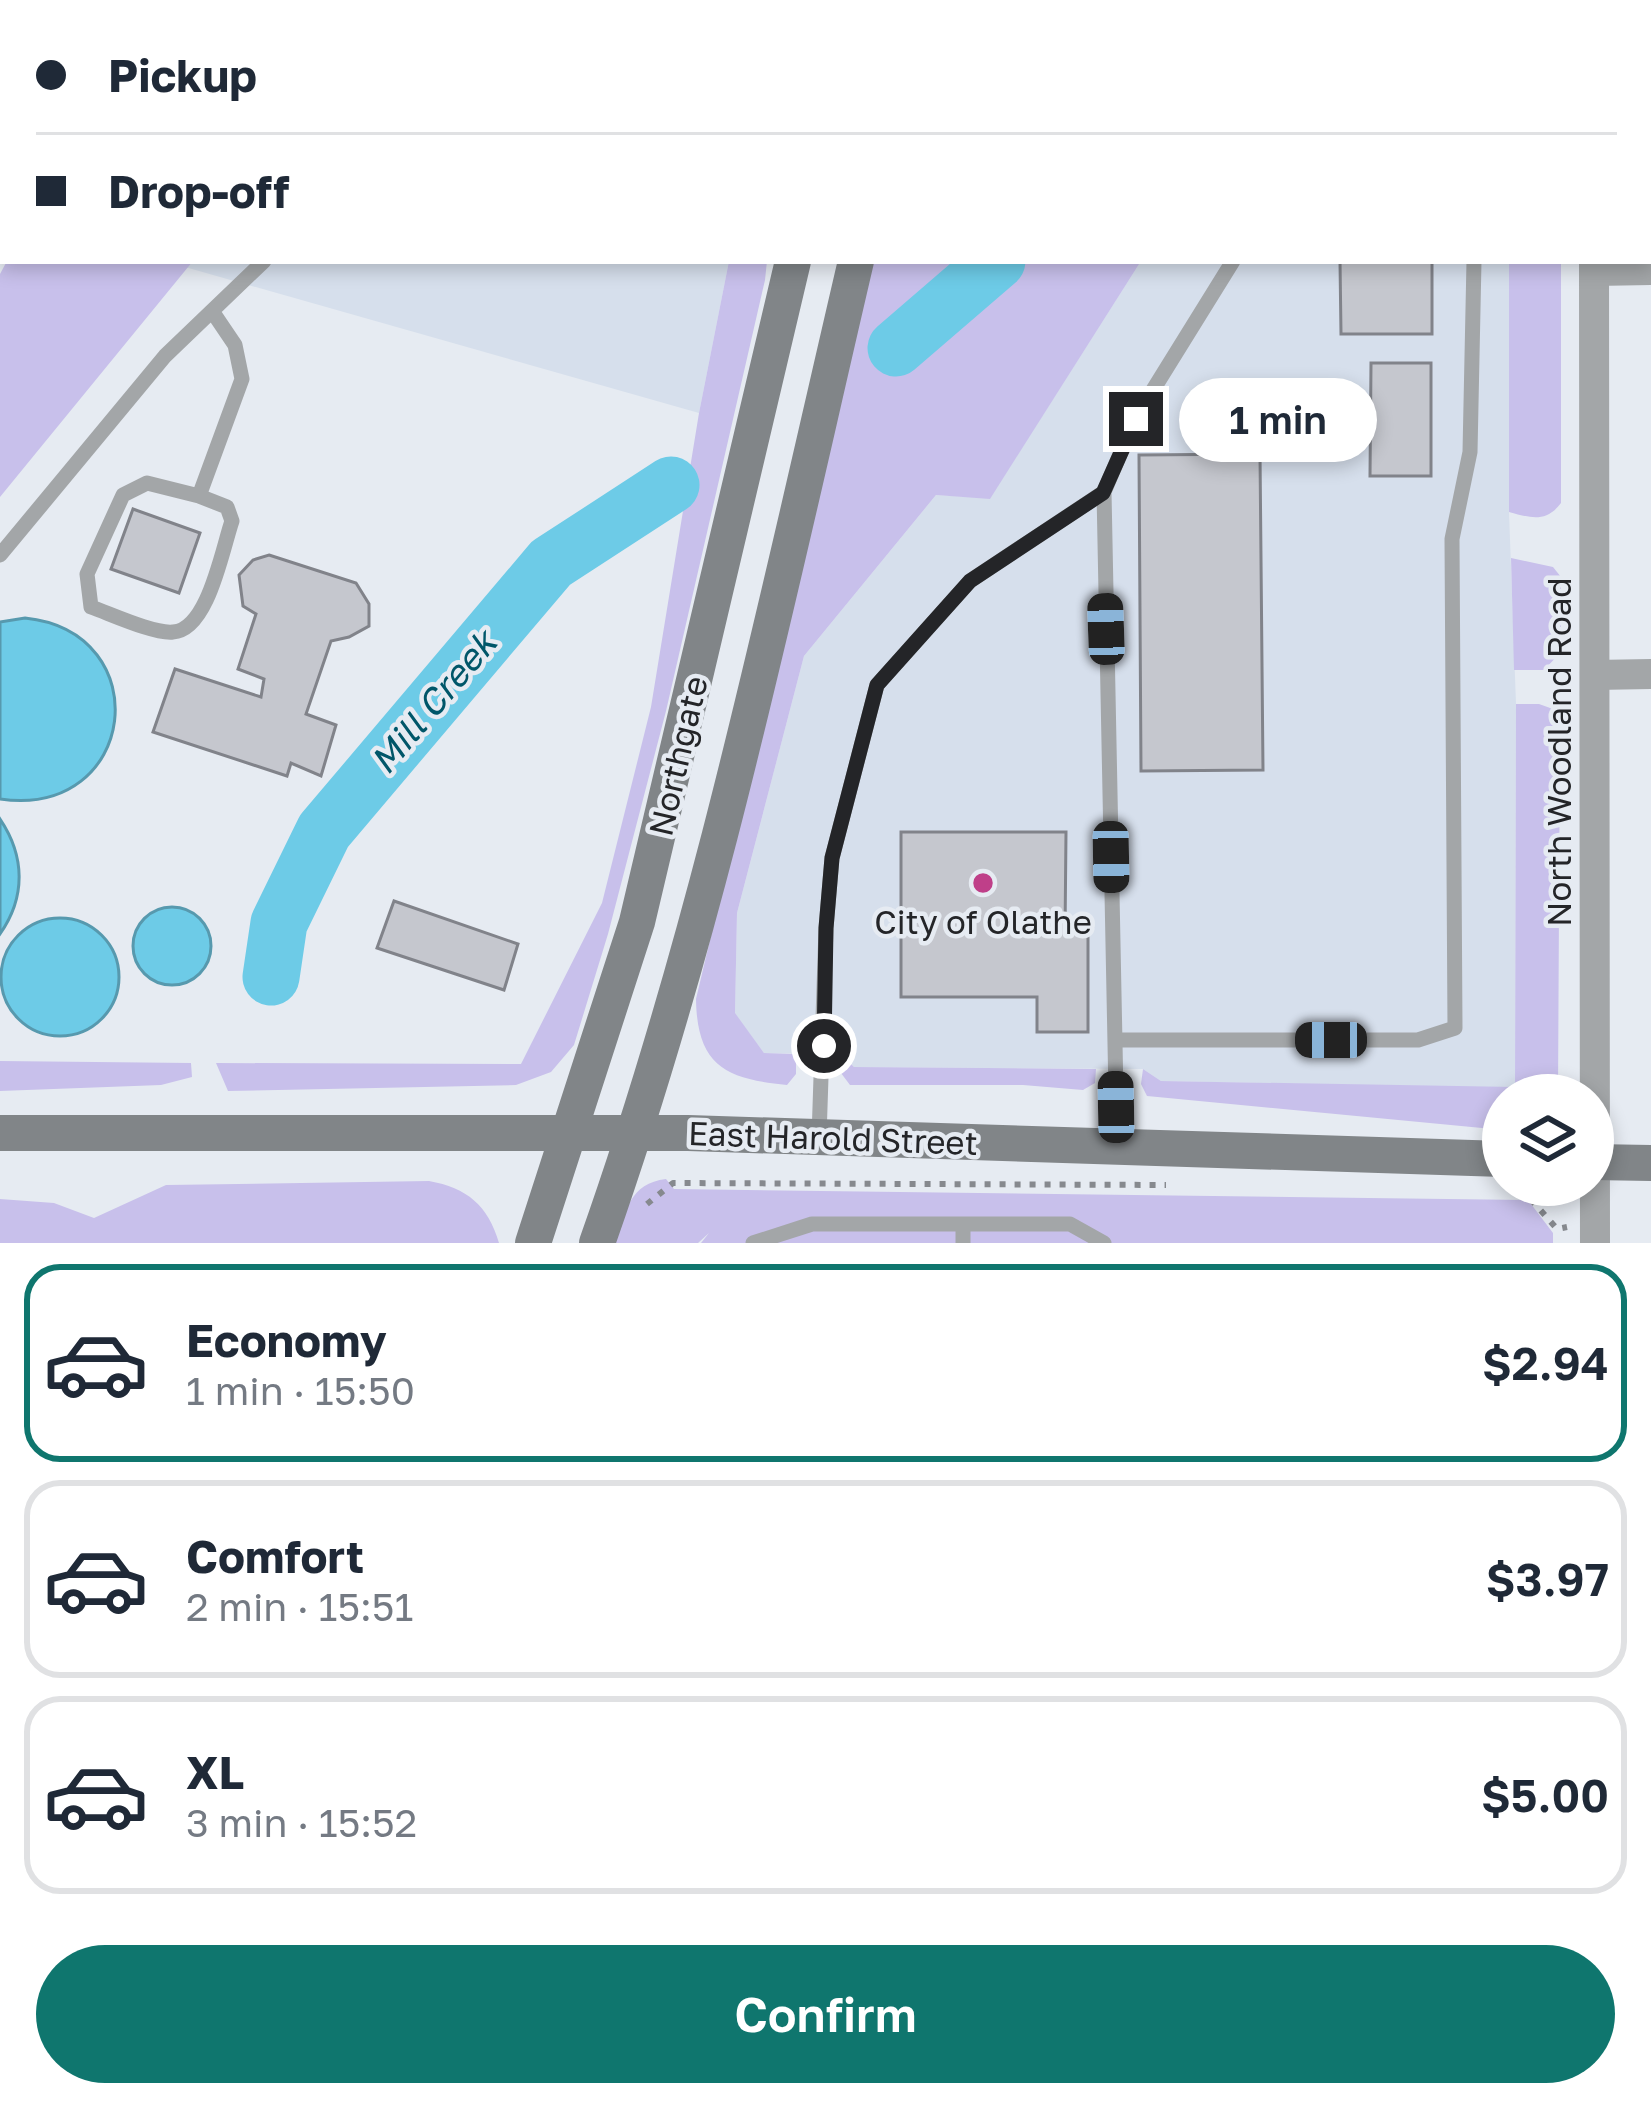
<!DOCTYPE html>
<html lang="en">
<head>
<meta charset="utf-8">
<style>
	:root { --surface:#fff; --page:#f2f2f3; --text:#1f2937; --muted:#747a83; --line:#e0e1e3; --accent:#0f766e }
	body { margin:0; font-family:"Golos Text",sans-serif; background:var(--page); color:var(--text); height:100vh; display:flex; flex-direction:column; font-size:45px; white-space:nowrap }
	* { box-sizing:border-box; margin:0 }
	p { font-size:39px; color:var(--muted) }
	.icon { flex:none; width:66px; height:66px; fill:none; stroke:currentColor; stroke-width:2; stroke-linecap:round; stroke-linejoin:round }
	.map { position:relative; height:1243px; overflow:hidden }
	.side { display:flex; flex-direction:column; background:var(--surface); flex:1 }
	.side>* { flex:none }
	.hud { position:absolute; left:0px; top:0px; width:1653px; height:264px; box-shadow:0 6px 18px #0003; display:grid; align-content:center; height:264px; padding:0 36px; background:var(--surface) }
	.tools { position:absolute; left:1482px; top:1074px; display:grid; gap:24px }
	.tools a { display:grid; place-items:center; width:132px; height:132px; border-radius:50%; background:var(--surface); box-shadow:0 6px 18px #0003; font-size:60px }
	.end { position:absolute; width:54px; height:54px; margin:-27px; border:15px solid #242528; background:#fff; box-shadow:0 0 0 6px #fff }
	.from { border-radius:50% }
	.bubble { position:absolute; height:84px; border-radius:42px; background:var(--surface); box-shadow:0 6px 18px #0003; font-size:39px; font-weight:600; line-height:84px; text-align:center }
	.car { position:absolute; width:36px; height:72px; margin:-36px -18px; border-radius:15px; box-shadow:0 0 9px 3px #0007; background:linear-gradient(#222 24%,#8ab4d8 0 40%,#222 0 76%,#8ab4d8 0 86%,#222 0) }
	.hud b { display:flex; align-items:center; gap:42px; height:114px; font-size:45px }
	.hud b+b { border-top:3px solid var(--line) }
	.hud i { width:30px; height:30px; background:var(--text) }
	ul { padding:21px 0 0; list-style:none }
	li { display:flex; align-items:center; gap:36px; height:198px; margin:0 24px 18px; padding:0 12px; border:6px solid var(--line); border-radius:36px }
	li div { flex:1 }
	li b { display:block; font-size:45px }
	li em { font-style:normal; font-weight:600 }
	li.on { border-color:var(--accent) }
	li>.icon { width:108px; height:108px; stroke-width:1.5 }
	.cta { display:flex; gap:24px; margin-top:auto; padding:24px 36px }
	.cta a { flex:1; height:138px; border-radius:72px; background:var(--accent); color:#fff; font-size:48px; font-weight:600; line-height:138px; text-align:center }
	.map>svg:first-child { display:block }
	.built { fill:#d6dfec }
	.green { fill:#c8c0eb }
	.water { fill:#6dcbe7; stroke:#5799ae; stroke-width:3 }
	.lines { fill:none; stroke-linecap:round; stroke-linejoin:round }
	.river { stroke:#6dcbe7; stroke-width:57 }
	.building { fill:#c5c7ce; stroke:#81838a; stroke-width:3 }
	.path { stroke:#86898e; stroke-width:6; stroke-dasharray:6 9; stroke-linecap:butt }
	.lane { stroke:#a3a6a8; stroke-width:15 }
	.street { stroke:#a3a6a8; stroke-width:30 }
	.secondary { stroke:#818588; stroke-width:36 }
	.rail { stroke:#47494c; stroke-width:9; stroke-dasharray:21 21; stroke-linecap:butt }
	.route { stroke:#242528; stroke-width:15 }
	.poi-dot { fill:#bf3f89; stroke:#e6ebf2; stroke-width:4.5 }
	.labels { text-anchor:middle; stroke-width:9; stroke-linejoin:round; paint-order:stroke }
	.street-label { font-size:33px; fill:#242528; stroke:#e6ebf2 }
	.poi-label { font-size:33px; fill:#242528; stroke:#e6ebf2 }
	.water-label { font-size:36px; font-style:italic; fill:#005669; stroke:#e6ebf2 }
</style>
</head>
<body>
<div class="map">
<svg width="1651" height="1243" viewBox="0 0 1651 1243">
	<rect width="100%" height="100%" fill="#e6ebf2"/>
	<path class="built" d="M338 0H797L335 3Z
		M1306 0H1509V3H1304Z
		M193 261H729L699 413 185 267Z
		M1141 261H1509V512L1516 704 1515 1088 1161 1081 1143 1069 854 1067 841 1054 764 1053 735 1014 737 913 804 656 936 495 990 498Z"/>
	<path class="green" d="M143 0H338L142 3Z
		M963 0H1306L962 3Z
		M7 261H193L0 497V274Z
		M729 261H767L765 280 666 711 608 934 574 1045 551 1072 516 1085 228 1091 216 1063 521 1064 602 903 651 707 699 413Z
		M871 261H1141L990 499 936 495 804 656 737 913 735 1013 764 1053 796 1054V1074L787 1085C726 1079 697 1066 696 999Z
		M1509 261H1561V503C1546 523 1531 518 1509 512Z
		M1511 558 1553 567 1561 577V652L1544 670H1514Z
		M1516 704H1539L1553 709 1560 724 1558 1095H1503V1130L1147 1096 1141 1084 1143 1069 1161 1081 1515 1087Z
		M841 1054 854 1067 1096 1069 1095 1083 1083 1090 1023 1085H850L841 1073Z
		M0 1061 191 1063 192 1077 161 1085 0 1091Z
		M666 1179 674 1189 1528 1200 1553 1233V1243H701L709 1233 698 1243H614C625 1212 630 1183 666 1179Z
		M429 1181C467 1188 488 1205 499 1243H0V1199L54 1203 94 1218 166 1185Z"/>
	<path class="water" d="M25 618C159 632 138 819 0 799V622Z
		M0 819C25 856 26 897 0 934Z
		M133 946a39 39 0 1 1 78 0a39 39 0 1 1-78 0Z
		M1 977a59 59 0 1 1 118 0a59 59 0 1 1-118 0Z"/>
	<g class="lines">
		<path class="river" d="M1134 3V0
			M896 348 997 261
			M271 977 279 923 324 831 551 563 671 485"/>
	</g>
	<path class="building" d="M535 0H594L597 3H532Z
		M1340 261H1432V334H1341Z
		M1371 363H1431V476H1370Z
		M1260 454 1263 770 1141 771 1139 455Z
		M133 509 200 533 179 593 111 569Z
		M269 555 356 583 369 604V626L349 637 331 641 306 714 336 725 321 776 291 763 287 776 153 732 175 669 261 697 264 679 238 669 256 614 243 606 239 575 253 560Z
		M901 832H1066L1065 934H1088V1032H1037V997H901Z
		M394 901 518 944 504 990 377 948Z"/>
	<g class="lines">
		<path class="path" d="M1521 1188 1557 1229 1567 1227
			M647 1204 673 1183 1166 1185"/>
		<path class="lane" d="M653 3V0
			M1104 492 1135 419 1233 261
			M199 496 227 507 232 521C222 550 208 630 173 632 154 634 111 614 91 607L87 574 123 495 147 483 199 496 242 379 235 345 212 311
			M0 555 165 356 264 261
			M1115 1040H1418L1455 1028 1452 539 1470 452 1474 261
			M819 1137 826 928 832 858 877 685 970 581 1104 492 1117 1144
			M753 1243 812 1224H1070L1104 1243
			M963 1243V1224"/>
		<path class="street" d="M1594 0V3
			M1594 261 1595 1243
			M1594 271 1651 270
			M1595 675 1651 674"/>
		<path class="secondary" d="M878 3 880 0
			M945 3 946 0
			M0 1133H688L1503 1159
			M1593 1162 1651 1163
			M533 1243 637 922 793 261
			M597 1243C710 924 779 590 856 261"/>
		<path class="rail" d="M74 3 75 0
			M101 3 103 0
			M0 132 3 127
			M0 176 3 171"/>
	</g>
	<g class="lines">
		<path class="route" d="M824 1046 826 928 832 858 877 685 970 581 1103 493 1136 419"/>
	</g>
	<circle class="poi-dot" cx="983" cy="883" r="12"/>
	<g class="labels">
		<g class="street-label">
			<text transform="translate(1559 752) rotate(-90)" y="12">North Woodland Road</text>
			<text transform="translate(678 756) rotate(-77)" y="12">Northgate</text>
			<text transform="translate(833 1138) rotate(2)" y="12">East Harold Street</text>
		</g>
		<g class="poi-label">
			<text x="983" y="934">City of Olathe</text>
		</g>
		<g class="water-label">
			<text transform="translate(433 702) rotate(-50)" y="13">Mill Creek</text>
		</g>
	</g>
</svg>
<div class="tools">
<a><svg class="icon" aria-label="layers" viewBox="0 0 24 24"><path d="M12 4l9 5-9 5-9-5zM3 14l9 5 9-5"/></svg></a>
</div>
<i class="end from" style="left:824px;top:1046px"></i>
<i class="end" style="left:1136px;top:419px"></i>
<div class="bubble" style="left:1179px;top:378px;width:198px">1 min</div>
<i class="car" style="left:1106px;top:629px;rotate:358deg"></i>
<i class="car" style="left:1111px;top:857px;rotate:179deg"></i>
<i class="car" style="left:1331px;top:1040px;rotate:270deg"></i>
<i class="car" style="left:1116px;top:1107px;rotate:359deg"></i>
<div class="hud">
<b><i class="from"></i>Pickup</b>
<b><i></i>Drop-off</b>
</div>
</div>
<section class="side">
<ul>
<li class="on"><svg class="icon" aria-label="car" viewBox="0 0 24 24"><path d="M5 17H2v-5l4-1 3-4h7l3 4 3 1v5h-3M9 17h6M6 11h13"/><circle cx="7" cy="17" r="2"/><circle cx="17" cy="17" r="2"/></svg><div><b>Economy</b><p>1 min · 15:50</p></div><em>$2.94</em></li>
<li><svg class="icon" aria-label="car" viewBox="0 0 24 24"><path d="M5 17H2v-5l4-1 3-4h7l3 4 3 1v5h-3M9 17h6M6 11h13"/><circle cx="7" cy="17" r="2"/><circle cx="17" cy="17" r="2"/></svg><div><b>Comfort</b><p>2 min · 15:51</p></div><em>$3.97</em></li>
<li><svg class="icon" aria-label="car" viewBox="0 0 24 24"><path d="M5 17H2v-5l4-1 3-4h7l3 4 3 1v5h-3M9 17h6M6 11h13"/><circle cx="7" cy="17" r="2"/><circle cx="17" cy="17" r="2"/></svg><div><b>XL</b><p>3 min · 15:52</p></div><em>$5.00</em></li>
</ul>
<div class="cta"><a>Confirm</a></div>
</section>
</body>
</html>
